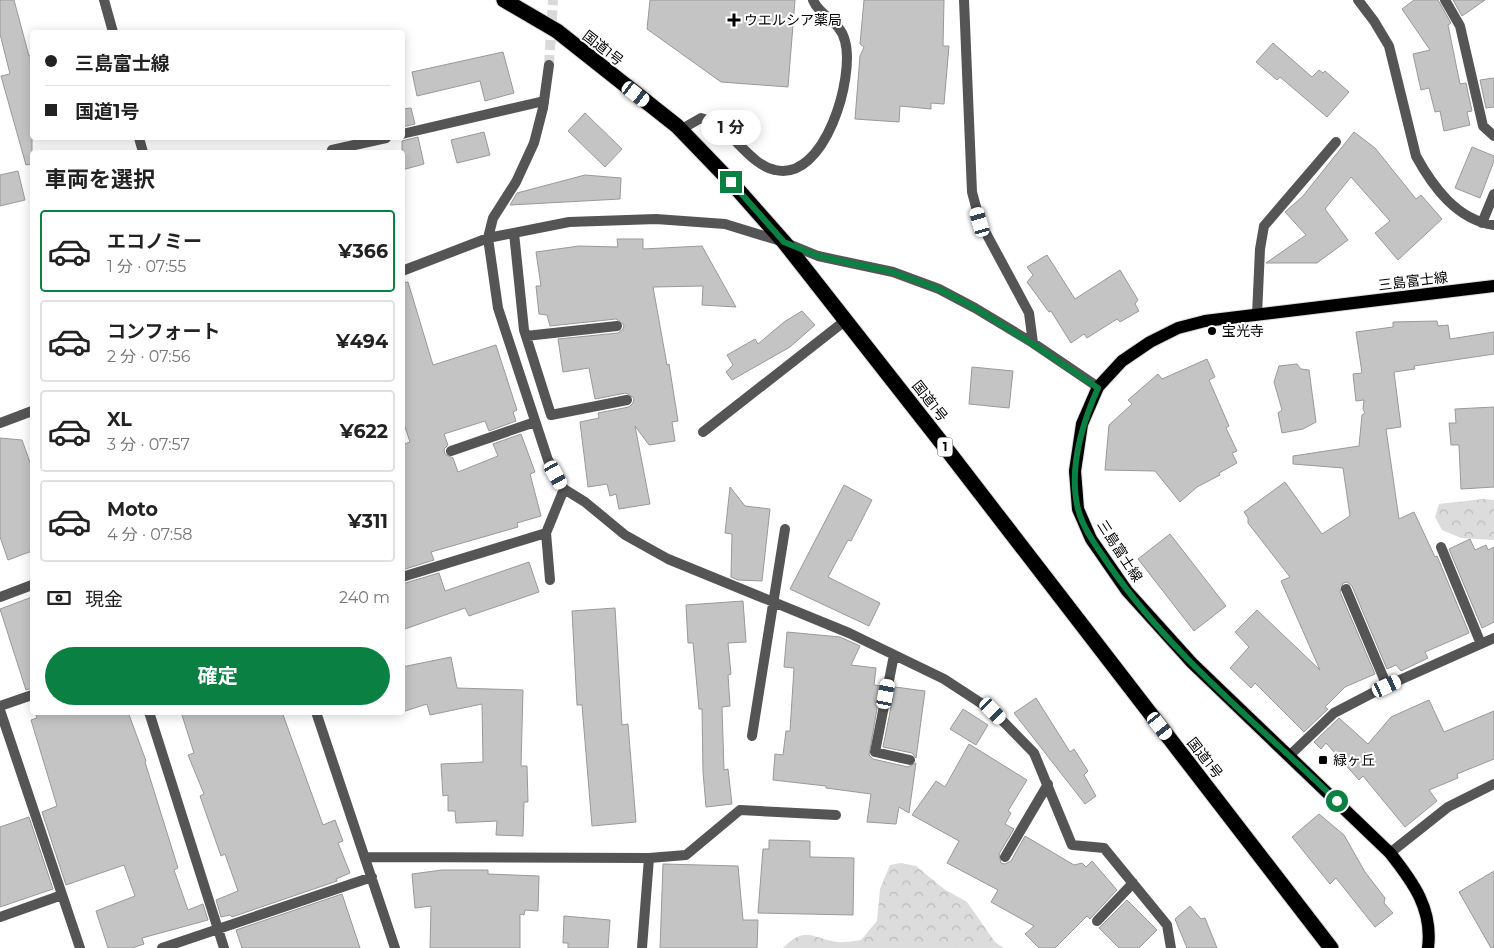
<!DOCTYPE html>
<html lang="ja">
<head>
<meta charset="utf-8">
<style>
	:root { --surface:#fff; --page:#f2f2f2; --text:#222; --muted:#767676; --line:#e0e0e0; --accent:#0b8043 }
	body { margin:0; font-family:Montserrat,"Noto Sans JP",sans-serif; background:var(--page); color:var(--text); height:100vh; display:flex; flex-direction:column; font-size:19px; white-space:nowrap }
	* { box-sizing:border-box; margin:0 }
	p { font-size:16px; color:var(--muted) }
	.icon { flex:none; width:28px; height:28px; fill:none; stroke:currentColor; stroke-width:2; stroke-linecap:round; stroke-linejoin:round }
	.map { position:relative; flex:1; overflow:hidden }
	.sheet { position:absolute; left:30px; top:150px; width:375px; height:565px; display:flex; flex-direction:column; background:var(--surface); border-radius:5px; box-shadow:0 2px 12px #0003 }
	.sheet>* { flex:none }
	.guide { position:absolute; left:30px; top:30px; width:375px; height:110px; border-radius:5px; box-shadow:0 2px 12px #0003; display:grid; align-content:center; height:110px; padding:0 15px; background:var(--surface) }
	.end { position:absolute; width:22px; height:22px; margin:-11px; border:6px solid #0b8043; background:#fff; box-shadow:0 0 0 2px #fff }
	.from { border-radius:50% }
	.bubble { position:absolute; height:35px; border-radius:18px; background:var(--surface); box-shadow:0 2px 12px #0003; font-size:16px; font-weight:700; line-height:35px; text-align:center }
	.car { position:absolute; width:15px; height:30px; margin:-15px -8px; border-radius:6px; box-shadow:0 0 4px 1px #0007; background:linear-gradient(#fff 24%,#345 0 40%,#fff 0 76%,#345 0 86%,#fff 0) }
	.guide b { display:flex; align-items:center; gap:18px; height:48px; font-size:19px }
	.guide b+b { border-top:1px solid var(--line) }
	.guide i { width:12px; height:12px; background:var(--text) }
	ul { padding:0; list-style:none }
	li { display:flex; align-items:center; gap:15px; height:82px; margin:0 10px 8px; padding:0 5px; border:2px solid var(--line); border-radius:5px }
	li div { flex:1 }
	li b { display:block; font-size:19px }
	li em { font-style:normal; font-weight:700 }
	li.on { border-color:var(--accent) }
	li>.icon { width:45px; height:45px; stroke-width:1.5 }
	h2 { padding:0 15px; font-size:22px; line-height:60px }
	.pay { display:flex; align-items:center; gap:12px; height:55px; padding:0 15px; font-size:19px }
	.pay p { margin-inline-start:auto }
	.button { display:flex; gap:10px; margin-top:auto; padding:10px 15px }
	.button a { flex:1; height:58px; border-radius:30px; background:var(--accent); color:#fff; font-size:20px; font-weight:700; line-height:58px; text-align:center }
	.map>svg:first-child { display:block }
	.forest { fill:url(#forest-crowns) }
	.building { fill:#c4c4c4; stroke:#999 }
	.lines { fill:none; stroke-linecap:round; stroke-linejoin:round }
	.street-tunnel { stroke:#d9d9d9; stroke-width:10; stroke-dasharray:10 5; stroke-linecap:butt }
	.primary-casing { stroke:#dbdbdb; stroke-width:14 }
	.highway-casing { stroke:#dbdbdb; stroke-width:17 }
	.lane { stroke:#555; stroke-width:10 }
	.street { stroke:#555; stroke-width:10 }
	.primary { stroke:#000; stroke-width:12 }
	.highway { stroke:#000; stroke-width:15 }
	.route { stroke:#0b8043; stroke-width:6 }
	.poi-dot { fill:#000; stroke:#fff; stroke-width:2 }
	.labels { text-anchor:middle; stroke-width:4; stroke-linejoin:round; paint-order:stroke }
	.shield { fill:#fff; stroke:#4c4c4c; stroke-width:1 }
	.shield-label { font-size:12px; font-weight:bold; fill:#000 }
	.poi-label { font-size:14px; fill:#000; stroke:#fff; text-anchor:start }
	.street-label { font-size:14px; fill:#000; stroke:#fff }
</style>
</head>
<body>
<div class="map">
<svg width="1494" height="948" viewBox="0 0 1494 948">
	<defs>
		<pattern id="forest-crowns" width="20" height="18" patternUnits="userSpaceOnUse" patternTransform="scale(1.25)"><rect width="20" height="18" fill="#dcdcdc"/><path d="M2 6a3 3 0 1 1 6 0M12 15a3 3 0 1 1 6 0" fill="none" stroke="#bbb"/></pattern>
	</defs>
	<rect width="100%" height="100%" fill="#fff"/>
	<path class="forest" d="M1483 499 1494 500V540L1461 538 1442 530 1435 517 1439 504Z
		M901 863 916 866 944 889 967 902 995 942 1004 948H783C806 925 811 938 837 942 844 943 854 941 861 940L877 921 880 889 890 865Z"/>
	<path class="building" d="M0 0H14L29 56 32 55V164L26 165 1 76 10 74 0 34Z
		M650 0H795L788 87 721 82 647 29Z
		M864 0H944L943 46H949L944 104 931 103V109L900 106 899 122 855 119 860 56 864 47 860 44Z
		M1414 0H1438L1451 23 1448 25 1460 84 1466 83 1472 111 1467 112 1470 125 1444 131 1440 111 1435 112 1429 88 1421 90 1413 54 1430 50 1402 9Z
		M1453 0H1485L1462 16Z
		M1273 43 1312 77 1319 70 1323 73 1325 71 1349 92 1327 117 1280 77 1277 80 1256 62Z
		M503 52 514 93 485 101 480 81 417 96 412 72Z
		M1494 78V107L1486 108 1480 80Z
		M411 108 415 124 402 127V109Z
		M585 113 622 149 605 167 568 131Z
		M484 132 490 155 457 163 451 140Z
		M1354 132 1375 148 1416 199 1421 195 1442 219 1398 260 1375 233 1390 221 1351 177 1325 209 1348 240 1317 263H1266L1306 235 1285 212 1303 196Z
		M418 137 424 164 402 170V141Z
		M1472 147 1494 156V161L1480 198 1455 188Z
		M18 171 25 200 0 206V175Z
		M585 175 621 178 620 199 510 205 517 193Z
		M617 239H643V249L702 246 736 307 702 305 703 286 653 287 667 365 669 364 678 421 672 422 675 441 649 445 635 426 650 504 619 509 616 494 610 496 607 484 588 487 580 422 599 418 598 413 629 407 633 403 634 398 626 393 595 399 589 368 563 372 558 339 618 333 623 329 624 325 616 319 550 326 547 315 539 314 536 286H541L536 252 579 246 618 247Z
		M1047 255 1075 299 1120 270 1138 300 1135 304 1139 311 1120 322 1117 319 1087 338 1084 334 1071 343 1051 311 1049 312 1027 282 1033 275 1027 267Z
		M408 282 433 365 496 345 517 410 513 412 516 421 489 431 485 421 444 434 448 445 444 449 445 454 453 458 458 472 498 456 493 444 521 434 535 472 530 474 541 516 517 523 518 527 431 552 434 560 402 570V445L410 442 402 418V283Z
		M802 311 815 325 790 347 732 380 726 372 733 365 727 355 755 339 758 344 784 322Z
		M1437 321 1438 326 1448 325 1450 339 1494 332V354L1414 366 1415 369 1394 372 1401 427 1386 429 1399 519 1414 512 1435 557 1437 556 1469 633 1425 652 1428 658 1401 671 1396 665 1387 669 1352 586 1347 582 1343 583 1340 592 1375 674 1345 687 1325 707 1328 709 1304 732 1255 683 1251 688 1230 668 1249 647 1235 632 1257 610 1320 670 1281 581 1290 577 1248 523V518L1244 512 1285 482 1322 534 1350 516 1343 468 1293 464V456L1359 446 1362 415 1365 413 1363 409 1364 400 1356 401 1353 374 1362 373 1356 332 1393 327V322Z
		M1207 359 1215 377 1209 380 1229 426 1226 428 1237 451 1232 453 1237 463 1219 473 1220 475 1197 487 1180 502 1155 471 1105 470 1109 425 1132 404 1128 400 1158 374 1162 379Z
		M1297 364 1301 369 1309 370 1316 422 1303 429 1282 433 1278 413 1282 410 1274 382 1279 366Z
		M972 367 1013 371 1009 408 969 404Z
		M1494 407V487L1461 489 1459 445H1451L1449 423H1456L1455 409Z
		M0 438 22 440 32 468V551L8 560 0 537Z
		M844 485 872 500 851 541 848 540 828 577 880 603 869 626 790 589Z
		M730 487 745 506 770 509 762 581 738 580 731 577 732 534 725 533Z
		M1170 534 1226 606 1194 631 1138 559Z
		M1470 539 1475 550 1486 545 1488 550 1494 547V622L1482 628 1449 549Z
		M529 562 539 592 469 616 465 608 402 630V584L439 573 445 591Z
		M32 597V688L26 690 0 609Z
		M743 601 746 642 728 643 731 674 728 675 730 706 722 707 724 770 728 769 732 804 706 807 703 772 702 709H699L693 643H688L686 605Z
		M615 608 622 725 628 724 636 822 592 826 582 705H577L572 611Z
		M787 632 840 637 860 646 851 665 876 668 874 685 881 686 869 755 873 759 908 767 916 763 909 813 899 807 896 824 867 822 871 794 826 788V786L773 780 775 754 783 755 786 731H790L794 668 784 667Z
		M451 657 457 688 523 690 521 766H527L528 802H524L523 836 496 835 497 821 456 823 455 811H448V795L443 796 441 764 483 762 482 704 430 715 427 704 402 712V667Z
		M895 687 925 691 916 758 912 753 883 747Z
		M1036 698 1070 752 1074 749 1088 771 1084 775 1096 796 1085 804 1014 713Z
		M1429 700 1444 732 1494 711V759L1457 774 1458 778 1429 790 1437 801 1405 827 1363 776 1359 780 1326 743 1321 749 1314 742 1339 718 1368 744 1391 717Z
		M963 709 988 725 976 745 950 729Z
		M35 712H128L146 761 145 762 178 868 174 870 188 910 203 904 208 920 142 938 144 944 132 948H108L96 911 135 896 124 865 66 885 42 812 57 806 31 720 37 718Z
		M181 712H282L323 825 335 820 343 841 338 843 350 873 336 879 337 881 232 917 230 915 221 917 216 900 238 891 225 854 221 856 200 796 204 794 188 755 194 753Z
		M969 744 1027 780 1008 811 1011 813 1005 824 1014 829 999 854 1001 863 1005 864 1011 861 1025 836 1074 865 1082 863 1086 867 1092 861 1117 890 1090 919 1087 916 1055 948H1039L1025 934 1034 926 991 902 998 890 947 863 959 841 912 815 936 781 945 787Z
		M1319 814 1344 835 1365 872 1385 898 1384 903 1393 913 1375 927 1336 878 1330 884 1292 837Z
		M29 817 53 889 0 907V827Z
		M769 840 810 841V857L854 858 853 915 758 913 763 849H769Z
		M663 864 738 866 743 920H758L757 948H660Z
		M442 870H488V874L539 876 538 911 525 910 524 915 520 914V948H430L431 906 415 908 412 874Z
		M1494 871V948H1491L1459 892Z
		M342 894 360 948H242L236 930Z
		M1127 900 1157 930 1139 948H1119L1099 928Z
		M1190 906 1201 919 1205 918 1217 948H1187L1175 919Z
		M564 916 610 920 608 948H568V943H563Z"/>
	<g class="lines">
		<path class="street-tunnel" d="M549 65 553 0"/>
		<g class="primary-casing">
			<path id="primary" d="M1428 948C1433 909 1413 882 1390 853L1192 663 1127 591 1091 539 1078 509 1075 471 1082 424 1098 387 1122 361 1150 342 1178 328 1205 321 1494 286"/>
		</g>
		<g class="highway-casing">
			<path id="highway" d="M504 0 557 31 677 126 731 182 784 242 941 442 1331 948"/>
		</g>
		<path class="lane" d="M402 134 544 101
			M332 150 386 138
			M1257 315 1260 249 1264 226 1336 142"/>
		<path class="street" d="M104 0 113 32
			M964 0 972 192 980 222 1029 313 1033 343
			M1358 0 1374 21 1389 46 1416 156C1433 187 1457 220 1494 225
			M1445 0 1460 26 1483 126 1494 136
			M549 65 543 108 534 143 516 182 493 218 488 238 498 308 548 460 564 489 585 502 625 535 668 559 849 633 944 679 993 711 1034 753 1072 845 1104 848 1167 925 1171 948
			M680 130 701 118C732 126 747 164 775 170 825 182 855 77 845 41 840 20 820 17 813 0
			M139 138 143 152
			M1482 223 1494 194
			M514 233 524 330 551 415 627 400
			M402 271 488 238 569 222 656 219 725 224 784 242 818 256 893 272 939 289 975 308 1033 343 1098 387
			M526 336 617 326
			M0 423 32 411
			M703 432 846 320
			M451 451 535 422
			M1441 547 1481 644
			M402 577 546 533
			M550 580 546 533 564 489
			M1346 589 1387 686
			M0 597 32 585
			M894 655 875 752 910 760
			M0 706 32 695
			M0 710 80 948
			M149 712 224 948
			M316 712 395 948
			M752 736 785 529
			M1290 755 1334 713 1384 687 1494 638
			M1390 853 1448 807 1494 784
			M367 857 649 858 686 855 740 810 836 815
			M1005 857 1048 784
			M0 917 62 895
			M1097 921 1133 883
			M162 948 372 877
			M642 948 649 858"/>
		<use href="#primary" class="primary"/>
		<use href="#highway" class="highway"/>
	</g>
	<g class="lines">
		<path class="route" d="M731 182 784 242 818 256 893 272 939 289 975 308 1033 344 1098 388C1082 424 1068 468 1078 509 1083 529 1097 547 1109 565 1171 655 1259 725 1337 801"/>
	</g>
	<g class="poi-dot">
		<path d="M731.5 12.5h5v5h5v5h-5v5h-5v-5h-5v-5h5z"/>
		<circle cx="1212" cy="331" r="5"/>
		<rect x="1318" y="755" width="10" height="10" rx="2.5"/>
	</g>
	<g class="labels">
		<rect class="shield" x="937.5" y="437.5" width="15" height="19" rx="4"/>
		<g class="shield-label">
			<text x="945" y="451">1</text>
		</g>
		<g class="poi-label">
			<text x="744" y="25">ウエルシア薬局</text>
			<text x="1222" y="336">宝光寺</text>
			<text x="1333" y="765">緑ヶ丘</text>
		</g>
		<g class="street-label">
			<text transform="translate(603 48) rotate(38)" y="5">国道1号</text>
			<text transform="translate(1413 281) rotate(-7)" y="5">三島富士線</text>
			<text transform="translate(930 401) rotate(52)" y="5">国道1号</text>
			<text transform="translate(1120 551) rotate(57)" y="5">三島富士線</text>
			<text transform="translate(1205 758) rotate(52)" y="5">国道1号</text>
		</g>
	</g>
</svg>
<i class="end from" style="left:1337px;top:801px"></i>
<i class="end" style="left:731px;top:182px"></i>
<div class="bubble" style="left:701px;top:110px;width:60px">1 分</div>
<i class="car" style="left:636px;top:94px;rotate:128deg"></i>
<i class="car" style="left:980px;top:222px;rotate:344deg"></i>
<i class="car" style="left:556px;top:475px;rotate:151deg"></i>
<i class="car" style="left:1387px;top:686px;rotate:65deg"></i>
<i class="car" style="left:886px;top:694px;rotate:11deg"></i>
<i class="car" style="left:993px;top:711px;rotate:136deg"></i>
<i class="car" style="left:1160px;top:726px;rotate:142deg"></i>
<div class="guide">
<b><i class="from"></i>三島富士線</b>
<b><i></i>国道1号</b>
</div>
<section class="sheet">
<h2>車両を選択</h2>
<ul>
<li class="on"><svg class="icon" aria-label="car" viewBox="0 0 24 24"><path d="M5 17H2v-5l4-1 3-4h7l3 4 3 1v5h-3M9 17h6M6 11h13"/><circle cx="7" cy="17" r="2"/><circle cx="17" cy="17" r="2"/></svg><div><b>エコノミー</b><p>1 分 · 07:55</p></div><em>¥366</em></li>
<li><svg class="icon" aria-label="car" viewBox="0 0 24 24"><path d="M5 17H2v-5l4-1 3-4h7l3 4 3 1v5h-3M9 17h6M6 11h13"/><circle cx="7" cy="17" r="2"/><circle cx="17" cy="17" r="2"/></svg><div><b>コンフォート</b><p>2 分 · 07:56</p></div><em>¥494</em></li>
<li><svg class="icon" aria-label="car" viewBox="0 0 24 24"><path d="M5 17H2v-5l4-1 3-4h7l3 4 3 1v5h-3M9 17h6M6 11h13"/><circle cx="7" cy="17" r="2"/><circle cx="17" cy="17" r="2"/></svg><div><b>XL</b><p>3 分 · 07:57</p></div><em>¥622</em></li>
<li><svg class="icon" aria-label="car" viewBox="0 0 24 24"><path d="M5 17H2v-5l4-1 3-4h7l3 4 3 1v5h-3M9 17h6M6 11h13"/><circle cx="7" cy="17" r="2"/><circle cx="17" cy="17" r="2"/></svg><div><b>Moto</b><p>4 分 · 07:58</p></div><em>¥311</em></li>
</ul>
<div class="pay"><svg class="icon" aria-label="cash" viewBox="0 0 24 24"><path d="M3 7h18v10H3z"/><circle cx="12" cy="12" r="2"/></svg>現金<p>240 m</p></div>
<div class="button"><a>確定</a></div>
</section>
</div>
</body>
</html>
